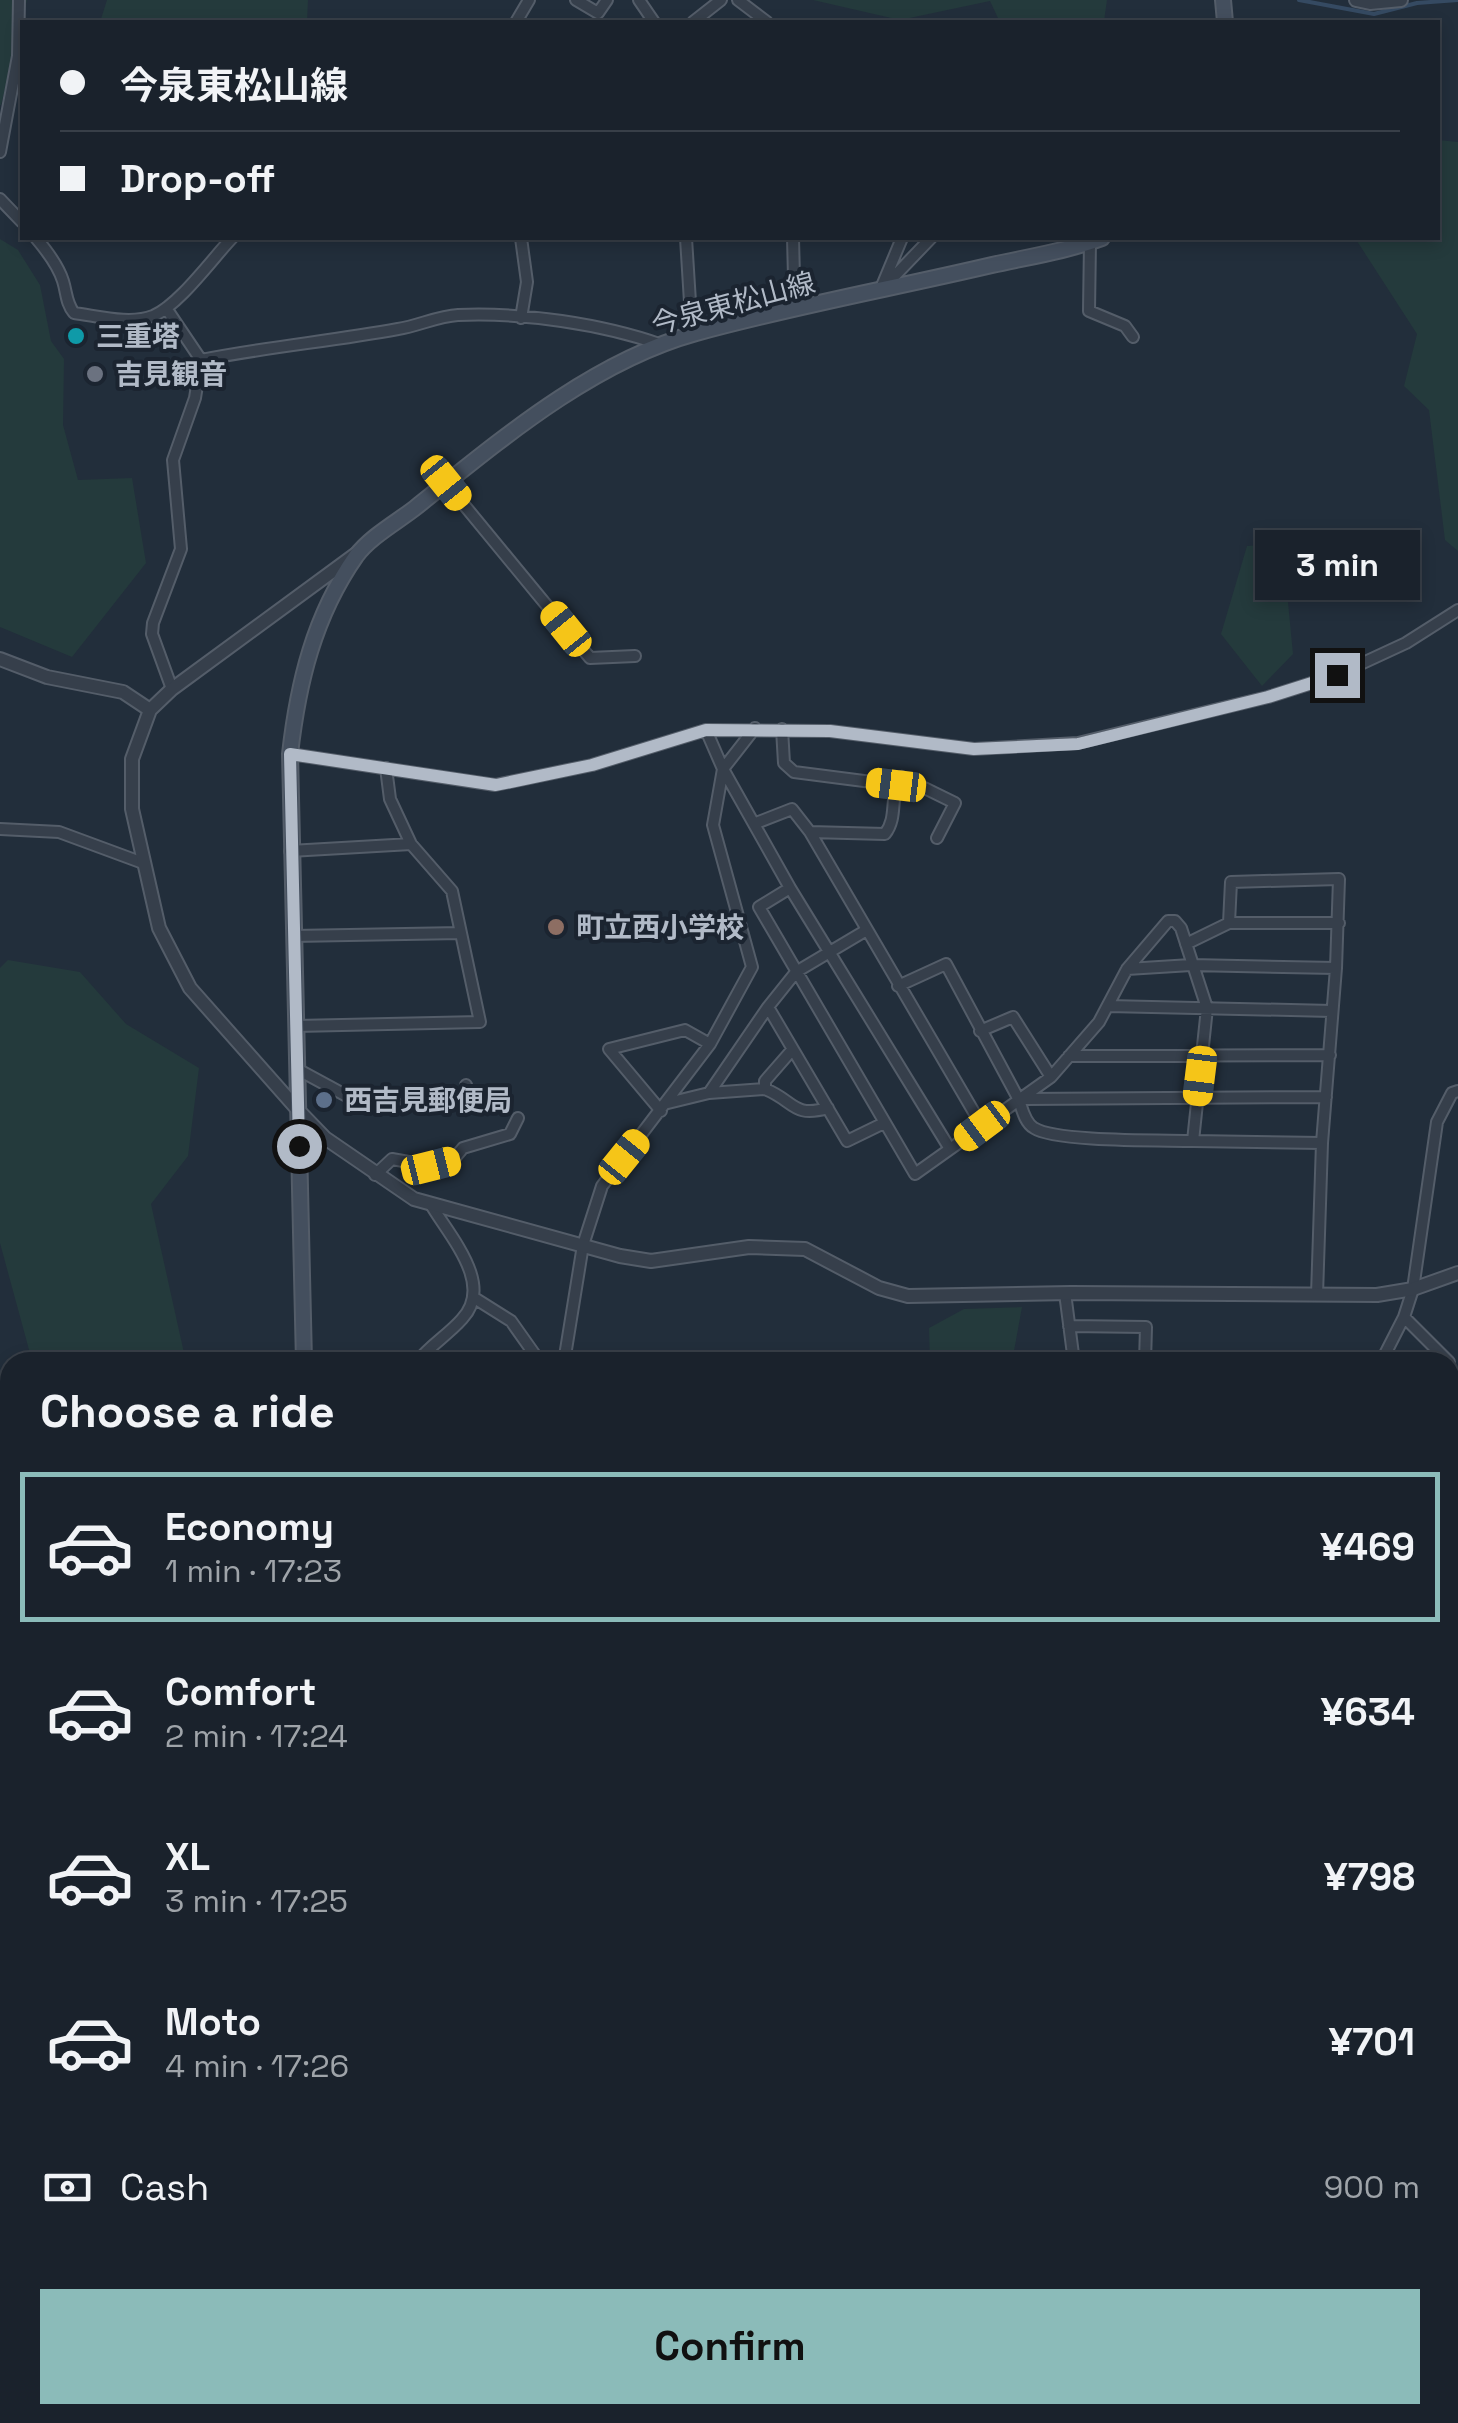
<!DOCTYPE html>
<html lang="en">
<head>
<meta charset="utf-8">
<style>
	:root { --surface:#1a222c; --page:#232a34; --text:#f1f3f6; --muted:#9fa4a9; --line:#383f48; --accent:#8bbbb9 }
	body { margin:0; font-family:"Space Grotesk","Noto Sans JP",sans-serif; background:var(--page); color:var(--text); height:100vh; display:flex; flex-direction:column; font-size:38px; white-space:nowrap }
	* { box-sizing:border-box; margin:0 }
	p { font-size:32px; color:var(--muted) }
	.icon { flex:none; width:55px; height:55px; fill:none; stroke:currentColor; stroke-width:2; stroke-linecap:round; stroke-linejoin:round }
	.map { position:relative; flex:1; overflow:hidden }
	.side { position:absolute; left:0px; top:1352px; width:1460px; height:1072px; display:flex; flex-direction:column; background:var(--surface); border-radius:30px 30px 0 0; box-shadow:0 5px 15px #0003,0 0 0 2px var(--line) }
	.side>* { flex:none }
	.top-card { position:absolute; left:20px; top:20px; width:1420px; height:220px; border-radius:0px; box-shadow:0 5px 15px #0003,0 0 0 2px var(--line); display:grid; align-content:center; height:220px; padding:0 40px; background:var(--surface) }
	.end { position:absolute; width:45px; height:45px; margin:-22px; border:12px solid #b1bac7; background:#111; box-shadow:0 0 0 5px #111 }
	.from { border-radius:50% }
	.bubble { position:absolute; height:70px; border-radius:0px; background:var(--surface); box-shadow:0 5px 15px #0003,0 0 0 2px var(--line); font-size:32px; font-weight:700; line-height:70px; text-align:center }
	.car { position:absolute; width:30px; height:60px; margin:-30px -15px; border-radius:12px; box-shadow:0 0 8px 2px #0007; background:linear-gradient(#f5c518 24%,#345 0 40%,#f5c518 0 76%,#345 0 86%,#f5c518 0) }
	.top-card b { display:flex; align-items:center; gap:35px; height:95px; font-size:38px }
	.top-card b+b { border-top:2px solid var(--line) }
	.top-card i { width:25px; height:25px; background:var(--text) }
	ul { padding:0; list-style:none }
	li { display:flex; align-items:center; gap:30px; height:150px; margin:0 20px 15px; padding:0 20px; border:5px solid transparent; border-radius:0px }
	li div { flex:1 }
	li b { display:block; font-size:38px }
	li em { font-style:normal; font-weight:700 }
	li.on { border-color:var(--accent) }
	li>.icon { width:90px; height:90px; stroke-width:1.5 }
	h2 { padding:0 40px; font-size:45px; line-height:120px }
	.pay { display:flex; align-items:center; gap:25px; height:110px; padding:0 40px; font-size:38px }
	.pay p { margin-inline-start:auto }
	.button { display:flex; gap:20px; margin-top:auto; padding:20px 40px }
	.button a { flex:1; height:115px; border-radius:0px; background:var(--accent); color:#111; font-size:40px; font-weight:700; line-height:115px; text-align:center }
	.map>svg:first-child { display:block }
	.green { fill:#243a3c }
	.lines { fill:none; stroke-linecap:round; stroke-linejoin:round }
	.stream { stroke:#354a62; stroke-width:4 }
	.minor-casing { stroke:#545d69; stroke-width:14 }
	.tertiary-casing { stroke:#545d69; stroke-width:16 }
	.secondary-casing { stroke:#545d69; stroke-width:18 }
	.minor { stroke:#363f4b; stroke-width:10 }
	.tertiary { stroke:#363f4b; stroke-width:12 }
	.secondary { stroke:#444f5e; stroke-width:14 }
	.route { stroke:#b1bac7; stroke-width:12 }
	.culture-dot { fill:#0f9aa8; stroke:#1b2430; stroke-width:4 }
	.worship-dot { fill:#6b7280; stroke:#1b2430; stroke-width:4 }
	.education-dot { fill:#8d6e63; stroke:#1b2430; stroke-width:4 }
	.service-dot { fill:#5c6f8a; stroke:#1b2430; stroke-width:4 }
	.labels { text-anchor:middle; stroke-width:8; stroke-linejoin:round; paint-order:stroke }
	.street-label { font-size:28px; fill:#b1bac7; stroke:#1b2430 }
	.poi-label { font-size:28px; font-weight:bold; fill:#b1bac7; stroke:#1b2430; text-anchor:start }
</style>
</head>
<body>
<div class="map">
<svg width="1458" height="2423" viewBox="0 0 1458 2423">
	<rect width="100%" height="100%" fill="#222e3b"/>
	<path class="green" d="M0 0H27L1 105H0Z
		M107 0H308L307 22H100Z
		M813 0H1107L1104 21 1108 22H995L998 18 990 1 900 20Z
		M1438 140 1458 142V551L1445 540 1429 410 1404 386 1417 334 1355 238H1438Z
		M0 239 18 250 40 285 51 341 64 359 63 425 78 480 132 478 146 563 72 657 0 627Z
		M1263 545 1287 592 1293 654 1262 686 1221 634 1247 546Z
		M8 960 80 972 126 1024 199 1068 188 1156 151 1204 186 1362H38L31 1357 0 1243V968Z
		M1022 1307 1012 1362H930L929 1328 964 1309Z
		M0 2062 10 2067V2377H0Z
		M1450 2372 1458 2377V2423H1185L1192 2415H1450Z"/>
	<g class="lines">
		<path class="stream" d="M1299 0 1374 14 1417 3 1458 0"/>
		<g class="minor-casing">
			<path id="minor" d="M576 0 598 13 607 0
				M639 0 654 22
				M738 0 767 22
				M516 22 529 0
				M693 22 721 0
				M0 152 18 56 19 0
				M0 199 22 222
				M36 238C47 251 58 265 63 281 67 294 66 303 74 313 98 316 130 325 153 316 179 305 212 259 232 238
				M521 238 527 282 521 318
				M686 238 692 334
				M1090 242 1089 311 1125 326 1133 337
				M882 286 902 238
				M884 287 931 238
				M166 308 201 360 195 398 173 460 181 549 153 623 152 634 172 689
				M774 313 794 277 793 238
				M201 360C266 347 333 341 398 329 418 326 438 316 458 315 521 312 603 324 662 345
				M446 483 590 658 635 656
				M755 728 723 769 790 888 950 1149
				M782 729 784 763 794 772 895 785
				M290 754 495 785 592 765 706 730 830 731 974 749 1078 743 1268 697 1337 675 1406 643 1458 610
				M756 823 792 809 810 832 885 834C899 816 888 794 902 777L955 803 937 838
				M0 829 59 832 143 863
				M810 832 982 1126
				M290 851 411 844
				M790 888 759 907 915 1174 1051 1077 1099 1022 1127 969 1168 921H1175L1181 928 1207 1008 1193 1141C1162 1140 1055 1142 1034 1128 1025 1123 1022 1109 1019 1100L946 964 898 986
				M1229 923 1231 882 1339 879 1336 968 1322 1143 1317 1295
				M293 936 461 933
				M1186 944 1229 923H1339
				M1127 969 1191 965 1336 968
				M1108 1006 1332 1011
				M768 1007 847 1141 884 1123
				M296 1026 480 1022 452 891 411 844 390 799 386 768
				M980 1031 1013 1017 1051 1077
				M1069 1056 1330 1055
				M297 1069 369 1108 465 1099 466 1085
				M765 1089C795 1101 792 1118 828 1108
				M709 1093 768 1007 796 972 865 931
				M1025 1099 1326 1097
				M668 1103 709 1093 765 1089V1081L792 1050
				M661 1111 609 1049 685 1030 710 1044
				M1193 1141 1322 1143
				M375 1175 392 1159 431 1166 452 1161 463 1148 510 1134 518 1118
				M1065 1293 1074 1362
				M476 1299 511 1321 540 1362
				M1404 1317 1449 1362
				M1069 1326 1146 1327 1145 1362
				M417 1362C429 1346 448 1335 462 1319 495 1284 449 1236 430 1203
				M564 1362 583 1245 602 1186 710 1044 752 967 713 825 723 769 706 730
				M1381 1362 1404 1317 1413 1289 1437 1122 1452 1093 1458 1091
				M0 1796 10 1805
				M10 1964 1 1990 10 1992
				M1450 1994 1458 1996
				M0 2020 10 2034
				M1450 2183 1458 2182
				M1450 2240H1458
				M0 2248 10 2243
				M1450 2299 1458 2297
				M1003 2415 1010 2423"/>
		</g>
		<g class="tertiary-casing">
			<path id="tertiary" d="M1356 0 1370 3 1401 0
				M356 554 172 689 150 710 132 759V809L159 928 190 988 298 1110 325 1138 414 1199 620 1256 651 1261 749 1247 805 1249 879 1288 908 1296 1071 1293 1377 1295 1413 1289 1458 1273
				M0 659 47 677 123 692 150 710
				M1450 2311 1458 2315
				M16 2415 76 2423
				M703 2415 711 2423
				M1059 2423 1064 2415"/>
		</g>
		<g class="secondary-casing">
			<path id="secondary" d="M1223 0 1225 22
				M304 1362 290 754C298 683 314 616 356 556 370 537 397 522 415 508 499 441 591 362 696 333 794 306 894 288 992 265 1028 257 1067 251 1102 238
				M314 2423 317 2415"/>
		</g>
		<use href="#minor" class="minor"/>
		<use href="#tertiary" class="tertiary"/>
		<use href="#secondary" class="secondary"/>
	</g>
	<g class="lines">
		<path class="route" d="M299 1146 290 754 496 785 592 765 706 730 830 731 974 749 1078 744 1268 697 1337 675"/>
	</g>
	<circle class="culture-dot" cx="76" cy="336" r="10"/>
	<circle class="worship-dot" cx="95" cy="374" r="10"/>
	<circle class="education-dot" cx="556" cy="927" r="10"/>
	<circle class="service-dot" cx="324" cy="1100" r="10"/>
	<g class="labels">
		<g class="street-label">
			<text transform="translate(733 303) rotate(-15)" y="10">今泉東松山線</text>
		</g>
		<g class="poi-label">
			<text x="96" y="346">三重塔</text>
			<text x="115" y="384">吉見観音</text>
			<text x="576" y="937">町立西小学校</text>
			<text x="344" y="1110">西吉見郵便局</text>
		</g>
	</g>
</svg>
<i class="end from" style="left:299px;top:1146px"></i>
<i class="end" style="left:1337px;top:675px"></i>
<div class="bubble" style="left:1255px;top:530px;width:165px">3 min</div>
<i class="car" style="left:446px;top:483px;rotate:141deg"></i>
<i class="car" style="left:566px;top:629px;rotate:321deg"></i>
<i class="car" style="left:896px;top:785px;rotate:277deg"></i>
<i class="car" style="left:1200px;top:1076px;rotate:187deg"></i>
<i class="car" style="left:982px;top:1126px;rotate:233deg"></i>
<i class="car" style="left:624px;top:1157px;rotate:39deg"></i>
<i class="car" style="left:431px;top:1166px;rotate:76deg"></i>
<div class="top-card">
<b><i class="from"></i>今泉東松山線</b>
<b><i></i>Drop-off</b>
</div>
<section class="side">
<h2>Choose a ride</h2>
<ul>
<li class="on"><svg class="icon" aria-label="car" viewBox="0 0 24 24"><path d="M5 17H2v-5l4-1 3-4h7l3 4 3 1v5h-3M9 17h6M6 11h13"/><circle cx="7" cy="17" r="2"/><circle cx="17" cy="17" r="2"/></svg><div><b>Economy</b><p>1 min · 17:23</p></div><em>¥469</em></li>
<li><svg class="icon" aria-label="car" viewBox="0 0 24 24"><path d="M5 17H2v-5l4-1 3-4h7l3 4 3 1v5h-3M9 17h6M6 11h13"/><circle cx="7" cy="17" r="2"/><circle cx="17" cy="17" r="2"/></svg><div><b>Comfort</b><p>2 min · 17:24</p></div><em>¥634</em></li>
<li><svg class="icon" aria-label="car" viewBox="0 0 24 24"><path d="M5 17H2v-5l4-1 3-4h7l3 4 3 1v5h-3M9 17h6M6 11h13"/><circle cx="7" cy="17" r="2"/><circle cx="17" cy="17" r="2"/></svg><div><b>XL</b><p>3 min · 17:25</p></div><em>¥798</em></li>
<li><svg class="icon" aria-label="car" viewBox="0 0 24 24"><path d="M5 17H2v-5l4-1 3-4h7l3 4 3 1v5h-3M9 17h6M6 11h13"/><circle cx="7" cy="17" r="2"/><circle cx="17" cy="17" r="2"/></svg><div><b>Moto</b><p>4 min · 17:26</p></div><em>¥701</em></li>
</ul>
<div class="pay"><svg class="icon" aria-label="cash" viewBox="0 0 24 24"><path d="M3 7h18v10H3z"/><circle cx="12" cy="12" r="2"/></svg>Cash<p>900 m</p></div>
<div class="button"><a>Confirm</a></div>
</section>
</div>
</body>
</html>
